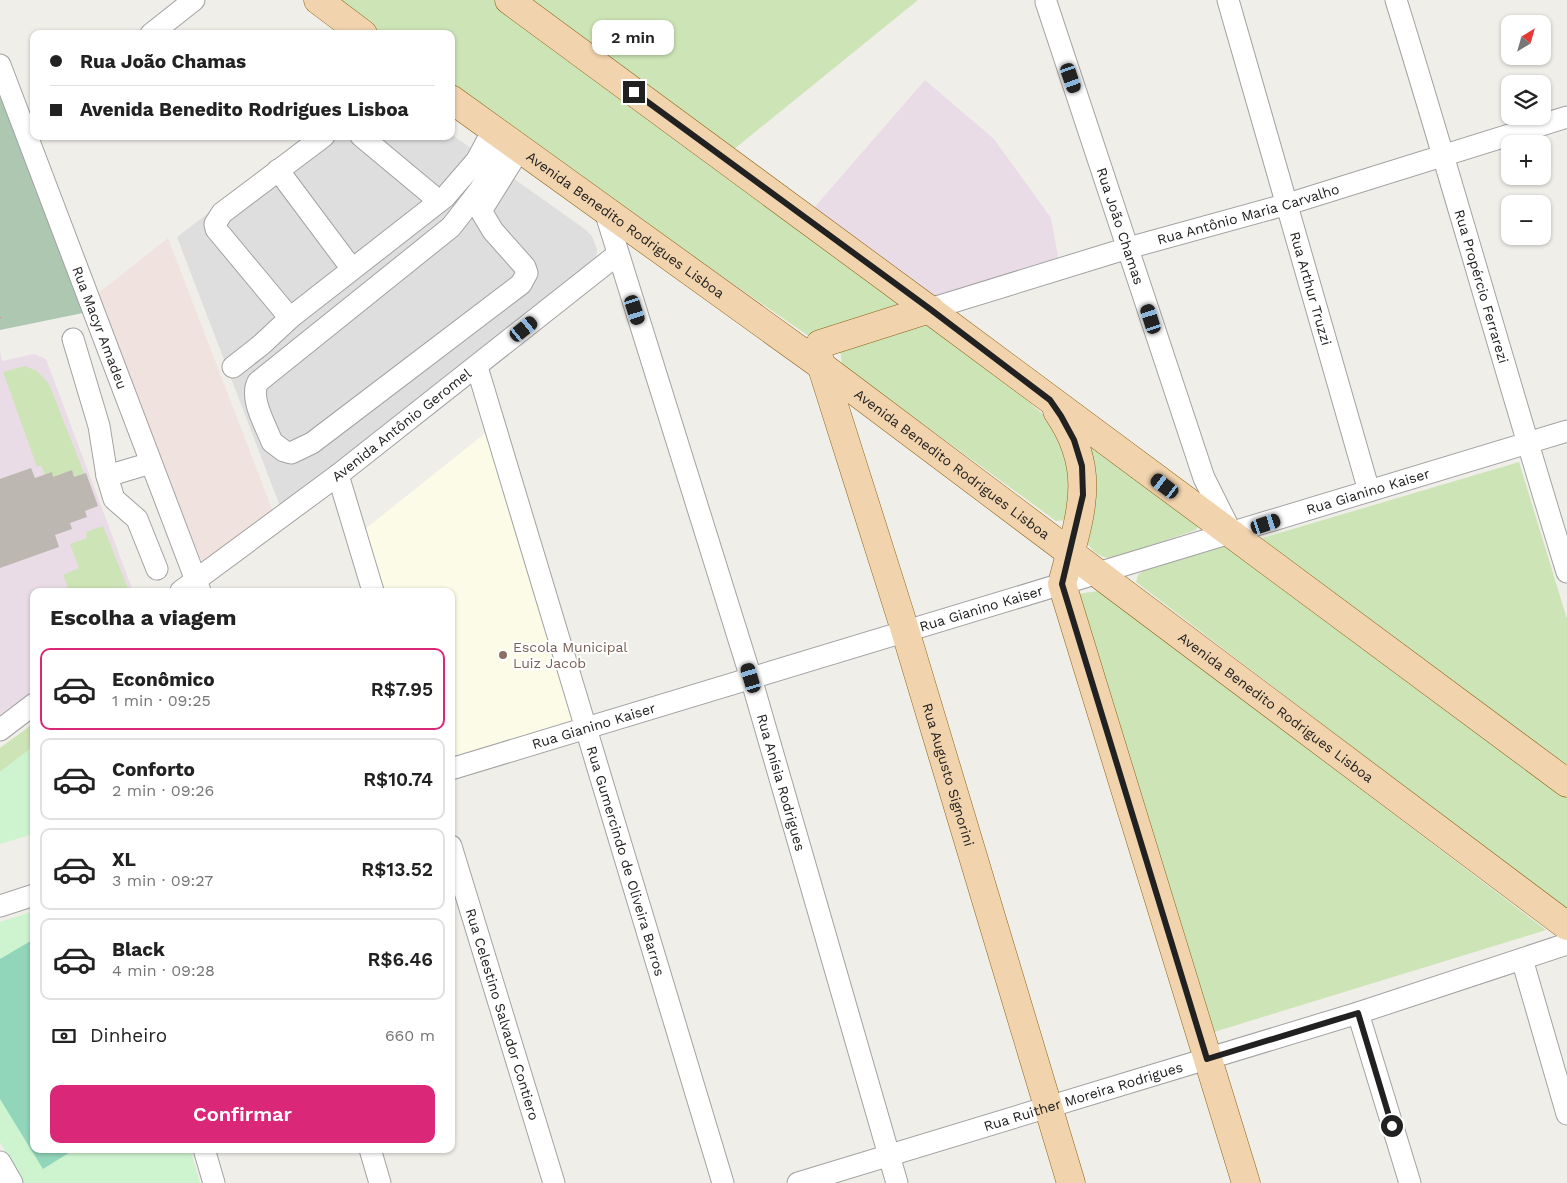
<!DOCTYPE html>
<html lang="pt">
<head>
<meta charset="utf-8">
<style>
	:root { --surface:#fff; --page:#f6f6f6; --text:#222; --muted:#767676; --line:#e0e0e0; --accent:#db2777 }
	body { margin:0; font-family:"Work Sans",sans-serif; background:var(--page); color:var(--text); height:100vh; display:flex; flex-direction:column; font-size:19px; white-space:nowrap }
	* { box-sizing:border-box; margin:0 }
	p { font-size:16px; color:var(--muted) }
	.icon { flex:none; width:28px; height:28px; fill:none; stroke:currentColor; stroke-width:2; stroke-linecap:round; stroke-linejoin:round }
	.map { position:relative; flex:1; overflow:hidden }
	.sheet { position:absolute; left:30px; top:588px; width:425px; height:565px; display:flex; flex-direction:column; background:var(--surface); border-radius:10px; box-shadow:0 1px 4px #0004 }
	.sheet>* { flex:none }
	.banner { position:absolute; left:30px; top:30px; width:425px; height:110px; border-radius:10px; box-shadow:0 1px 4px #0004; display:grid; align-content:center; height:110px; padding:0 20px; background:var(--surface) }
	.needle { width:32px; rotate:37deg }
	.tools { position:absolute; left:1501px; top:15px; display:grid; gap:10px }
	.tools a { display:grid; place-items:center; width:50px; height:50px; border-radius:10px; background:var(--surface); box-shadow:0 1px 4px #0004; font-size:25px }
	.end { position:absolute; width:22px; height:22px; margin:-11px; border:6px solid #212121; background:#fff; box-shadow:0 0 0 2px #fff }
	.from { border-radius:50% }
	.bubble { position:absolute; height:35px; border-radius:10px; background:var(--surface); box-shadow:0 1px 4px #0004; font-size:16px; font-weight:600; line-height:35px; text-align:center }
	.car { position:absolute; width:15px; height:30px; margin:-15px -8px; border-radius:6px; box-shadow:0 0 4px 1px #0007; background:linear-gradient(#222 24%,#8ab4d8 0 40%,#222 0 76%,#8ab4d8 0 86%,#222 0) }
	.banner b { display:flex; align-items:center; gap:18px; height:48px; font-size:19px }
	.banner b+b { border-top:1px solid var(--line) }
	.banner i { width:12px; height:12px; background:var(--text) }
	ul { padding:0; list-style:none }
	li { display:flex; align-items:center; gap:15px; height:82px; margin:0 10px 8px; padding:0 10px; border:2px solid var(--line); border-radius:10px }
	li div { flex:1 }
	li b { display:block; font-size:19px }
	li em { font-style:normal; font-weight:600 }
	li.current { border-color:var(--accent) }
	li>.icon { width:45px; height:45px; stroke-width:1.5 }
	h2 { padding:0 20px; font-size:22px; line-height:60px }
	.pay { display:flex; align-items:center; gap:12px; height:55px; padding:0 20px; font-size:19px }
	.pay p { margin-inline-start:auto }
	.primary-button { display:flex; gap:10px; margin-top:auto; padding:10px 20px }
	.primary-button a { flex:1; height:58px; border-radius:10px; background:var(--accent); color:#fff; font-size:20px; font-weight:600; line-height:58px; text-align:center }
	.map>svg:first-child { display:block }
	.residential { fill:#dfdede }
	.industrial { fill:#e9dce6 }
	.education { fill:#fcfbe7 }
	.military { fill:#f0e3df }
	.grass { fill:#cde4b6 }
	.cemetery { fill:#adc7b1 }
	.park { fill:#cdf4cf }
	.pitch { fill:#91d5ba }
	.building { fill:#bdb7b2 }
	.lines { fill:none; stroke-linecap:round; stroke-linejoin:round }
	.minor-casing { stroke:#a2a2a2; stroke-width:23 }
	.major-casing { stroke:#8c6213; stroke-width:29 }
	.path { stroke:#ea8a81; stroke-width:2.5; stroke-dasharray:2.5 2.5; stroke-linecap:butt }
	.minor { stroke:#fff; stroke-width:21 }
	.major { stroke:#f1d3ad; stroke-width:28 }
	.route { stroke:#212121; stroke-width:6 }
	.education-dot { fill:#8d6e63; stroke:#fff; stroke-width:2 }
	.labels { text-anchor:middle; stroke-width:4; stroke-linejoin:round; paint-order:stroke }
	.street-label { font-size:14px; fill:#212121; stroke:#fff }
	.education-label { font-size:14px; fill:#785e54; stroke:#fff; text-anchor:start }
</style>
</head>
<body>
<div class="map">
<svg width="1567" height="1183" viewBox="0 0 1567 1183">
	<rect width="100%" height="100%" fill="#f0eee9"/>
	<path class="residential" d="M451 134 586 230 592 236 597 249 596 260 281 509 177 237 309 136H451Z"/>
	<path class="industrial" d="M925 80 994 139 1051 218 1059 262 934 297 813 209Z
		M0 352 2 361 34 354 46 359 133 591H34V690L0 716Z"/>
	<path class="education" d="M488 431 575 719 451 759V591H383L365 529Z"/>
	<path class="military" d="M168 238 274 514 202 562 97 294Z"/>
	<path class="grass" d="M337 0H496L904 302 892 312 810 337 519 136 451 85V34H382Z
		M527 0H918L733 150Z
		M940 322 1047 418 1065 445 1071 476 1067 520 1056 521 842 365 840 348Z
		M25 366 37 371 49 384 86 478 49 486 41 465 37 467 3 372Z
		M1087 438 1198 525 1196 530 1111 559C1099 556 1094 553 1087 543Z
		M1519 462 1567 619V770L1259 539Z
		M103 526 129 591H69L63 575 79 568 70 544 87 538 86 532Z
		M1228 545 1567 791V911L1136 582 1138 575 1145 570Z
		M1099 591 1546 930 1214 1032 1077 594Z
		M34 723V746L0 772V748Z"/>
	<path class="cemetery" d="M0 93 83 313 0 330Z"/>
	<path class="park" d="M34 746V834L0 844V772Z
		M34 911V1149H190L200 1183H23L0 1142V922Z"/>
	<path class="pitch" d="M34 939V1149H75L43 1169 0 1099V959Z"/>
	<path class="building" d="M31 468 35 478 52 472 53 477 72 470 74 477 86 473 98 506 85 511 87 517 70 523 72 529 55 535 59 547 0 568V479Z"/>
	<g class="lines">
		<g class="minor-casing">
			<g id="minor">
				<path id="s1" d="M1228 0 1369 491"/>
				<path id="s2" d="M1396 0C1455 190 1508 382 1567 572"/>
				<path id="s3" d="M1046 2 1204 478 1231 532"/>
				<path d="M151 34 194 0"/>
				<path id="s4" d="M0 65 200 591"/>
				<path d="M324 136 222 213 215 224 216 229 290 318 445 197 477 160 493 130"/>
				<path d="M361 136 439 201"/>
				<path d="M509 143 479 191 451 227 258 382C249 398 266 426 272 442L284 451 291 453 312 443 521 284 527 273 525 267 493 231 481 211 519 150"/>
				<path d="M278 170 352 269"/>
				<path id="s5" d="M605 211 751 678 897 1183"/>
				<path id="s6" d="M930 309 1128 248 1288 204 1567 117"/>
				<path d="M73 339 99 426 107 476 151 463"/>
				<path d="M233 367 261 345 290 318"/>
				<path id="s7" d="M477 367 723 1183"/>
				<path d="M338 475 373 591"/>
				<path d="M107 476 114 499 137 519 157 569"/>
				<path id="s8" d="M181 591 338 475 618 254"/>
				<path d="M0 730 34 704"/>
				<path id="s9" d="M451 769 1567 431"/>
				<path id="s10" d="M451 846 554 1183"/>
				<path d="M0 906 34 895"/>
				<path d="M1522 959 1567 1114"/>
				<path d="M1358 1013 1410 1183"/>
				<path d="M204 1149 214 1183"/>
				<path d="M370 1149 380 1183"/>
				<path d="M0 1162 12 1183"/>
				<path id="s11" d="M798 1183 1358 1013 1567 944"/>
			</g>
		</g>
		<g class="major-casing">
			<g id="major">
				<path d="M318 0 363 34"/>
				<path d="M509 0C863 259 1215 522 1567 783"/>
				<path id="s12" d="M451 99 823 367 1567 926"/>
				<path id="s13" d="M930 309 820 344 818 355 905 630 1071 1183"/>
				<path d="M1057 411C1100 473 1079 518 1062 584L1246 1183"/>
			</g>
		</g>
		<path class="path" d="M0 317V318"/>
		<use href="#minor" class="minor"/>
		<use href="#major" class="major"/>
	</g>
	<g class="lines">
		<path class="route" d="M634 92 930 309 1050 400 1061 416 1074 440 1082 466 1083 495 1062 584 1207 1059 1358 1013 1392 1126"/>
	</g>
	<circle class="education-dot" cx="503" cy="655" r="5"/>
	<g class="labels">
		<g class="street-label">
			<text dy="5" stroke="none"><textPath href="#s6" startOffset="332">Rua Antônio Maria Carvalho</textPath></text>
			<text dy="5" stroke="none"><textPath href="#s12" startOffset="215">Avenida Benedito Rodrigues Lisboa</textPath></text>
			<text dy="5" stroke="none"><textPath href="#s3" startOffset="236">Rua João Chamas</textPath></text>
			<text dy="5" stroke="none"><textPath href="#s2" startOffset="299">Rua Propércio Ferrarezi</textPath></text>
			<text dy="5" stroke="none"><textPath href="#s1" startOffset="300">Rua Arthur Truzzi</textPath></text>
			<text dy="5" stroke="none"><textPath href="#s4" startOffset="281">Rua Macyr Amadeu</textPath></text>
			<text dy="5" stroke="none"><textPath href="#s8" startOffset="276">Avenida Antônio Geromel</textPath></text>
			<text dy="5" stroke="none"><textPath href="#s12" startOffset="620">Avenida Benedito Rodrigues Lisboa</textPath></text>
			<text dy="5" stroke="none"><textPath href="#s9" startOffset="958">Rua Gianino Kaiser</textPath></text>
			<text dy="5" stroke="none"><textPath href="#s9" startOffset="554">Rua Gianino Kaiser</textPath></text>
			<text dy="5" stroke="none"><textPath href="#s12" startOffset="1025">Avenida Benedito Rodrigues Lisboa</textPath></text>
			<text dy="5" stroke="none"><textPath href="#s9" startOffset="149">Rua Gianino Kaiser</textPath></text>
			<text dy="5" stroke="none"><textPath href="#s13" startOffset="566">Rua Augusto Signorini</textPath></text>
			<text dy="5" stroke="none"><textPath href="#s5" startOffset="598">Rua Anísia Rodrigues</textPath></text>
			<text dy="5" stroke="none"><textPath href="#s7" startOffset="516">Rua Gumercindo de Oliveira Barros</textPath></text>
			<text dy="5" stroke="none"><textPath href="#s10" startOffset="176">Rua Celestino Salvador Contiero</textPath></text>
			<text dy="5" stroke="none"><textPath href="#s11" startOffset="298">Rua Ruither Moreira Rodrigues</textPath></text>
		</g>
		<g class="education-label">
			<text x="513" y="652">Escola Municipal<tspan x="513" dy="16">Luiz Jacob</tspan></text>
		</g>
	</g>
</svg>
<div class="tools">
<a><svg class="needle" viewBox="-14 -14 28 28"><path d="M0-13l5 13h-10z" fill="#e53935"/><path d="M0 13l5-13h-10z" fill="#767676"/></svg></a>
<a><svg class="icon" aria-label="layers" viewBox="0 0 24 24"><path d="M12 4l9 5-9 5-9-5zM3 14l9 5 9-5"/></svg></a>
<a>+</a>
<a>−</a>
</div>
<i class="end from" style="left:1392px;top:1126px"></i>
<i class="end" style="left:634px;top:92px"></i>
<div class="bubble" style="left:592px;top:20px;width:82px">2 min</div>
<i class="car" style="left:1071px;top:78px;rotate:161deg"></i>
<i class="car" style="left:635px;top:310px;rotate:162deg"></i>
<i class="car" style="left:1151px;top:319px;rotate:342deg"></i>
<i class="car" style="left:524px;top:329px;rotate:51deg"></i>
<i class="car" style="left:1165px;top:486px;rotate:307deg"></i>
<i class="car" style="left:1266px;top:524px;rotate:72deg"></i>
<i class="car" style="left:751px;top:678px;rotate:343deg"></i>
<div class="banner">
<b><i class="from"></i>Rua João Chamas</b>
<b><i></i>Avenida Benedito Rodrigues Lisboa</b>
</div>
<section class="sheet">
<h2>Escolha a viagem</h2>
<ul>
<li class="current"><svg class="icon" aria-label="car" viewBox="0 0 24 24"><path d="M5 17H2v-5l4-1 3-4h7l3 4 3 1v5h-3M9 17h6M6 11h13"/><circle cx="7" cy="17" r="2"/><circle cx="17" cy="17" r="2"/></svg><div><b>Econômico</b><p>1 min · 09:25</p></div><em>R$7.95</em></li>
<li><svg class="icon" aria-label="car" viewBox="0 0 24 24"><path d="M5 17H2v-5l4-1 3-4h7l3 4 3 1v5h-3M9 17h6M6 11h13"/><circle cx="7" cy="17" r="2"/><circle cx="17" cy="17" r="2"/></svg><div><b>Conforto</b><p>2 min · 09:26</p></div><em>R$10.74</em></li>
<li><svg class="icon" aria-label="car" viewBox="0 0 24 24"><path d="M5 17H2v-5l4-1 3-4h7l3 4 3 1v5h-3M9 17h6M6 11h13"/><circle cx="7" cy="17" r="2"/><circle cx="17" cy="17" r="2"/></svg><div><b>XL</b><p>3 min · 09:27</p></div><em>R$13.52</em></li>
<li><svg class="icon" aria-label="car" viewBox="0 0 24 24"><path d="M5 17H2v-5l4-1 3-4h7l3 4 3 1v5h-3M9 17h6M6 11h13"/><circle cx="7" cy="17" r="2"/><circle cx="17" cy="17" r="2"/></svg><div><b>Black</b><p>4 min · 09:28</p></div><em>R$6.46</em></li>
</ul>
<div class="pay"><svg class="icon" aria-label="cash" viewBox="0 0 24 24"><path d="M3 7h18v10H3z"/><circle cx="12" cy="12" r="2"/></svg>Dinheiro<p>660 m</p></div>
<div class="primary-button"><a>Confirmar</a></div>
</section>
</div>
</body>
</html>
